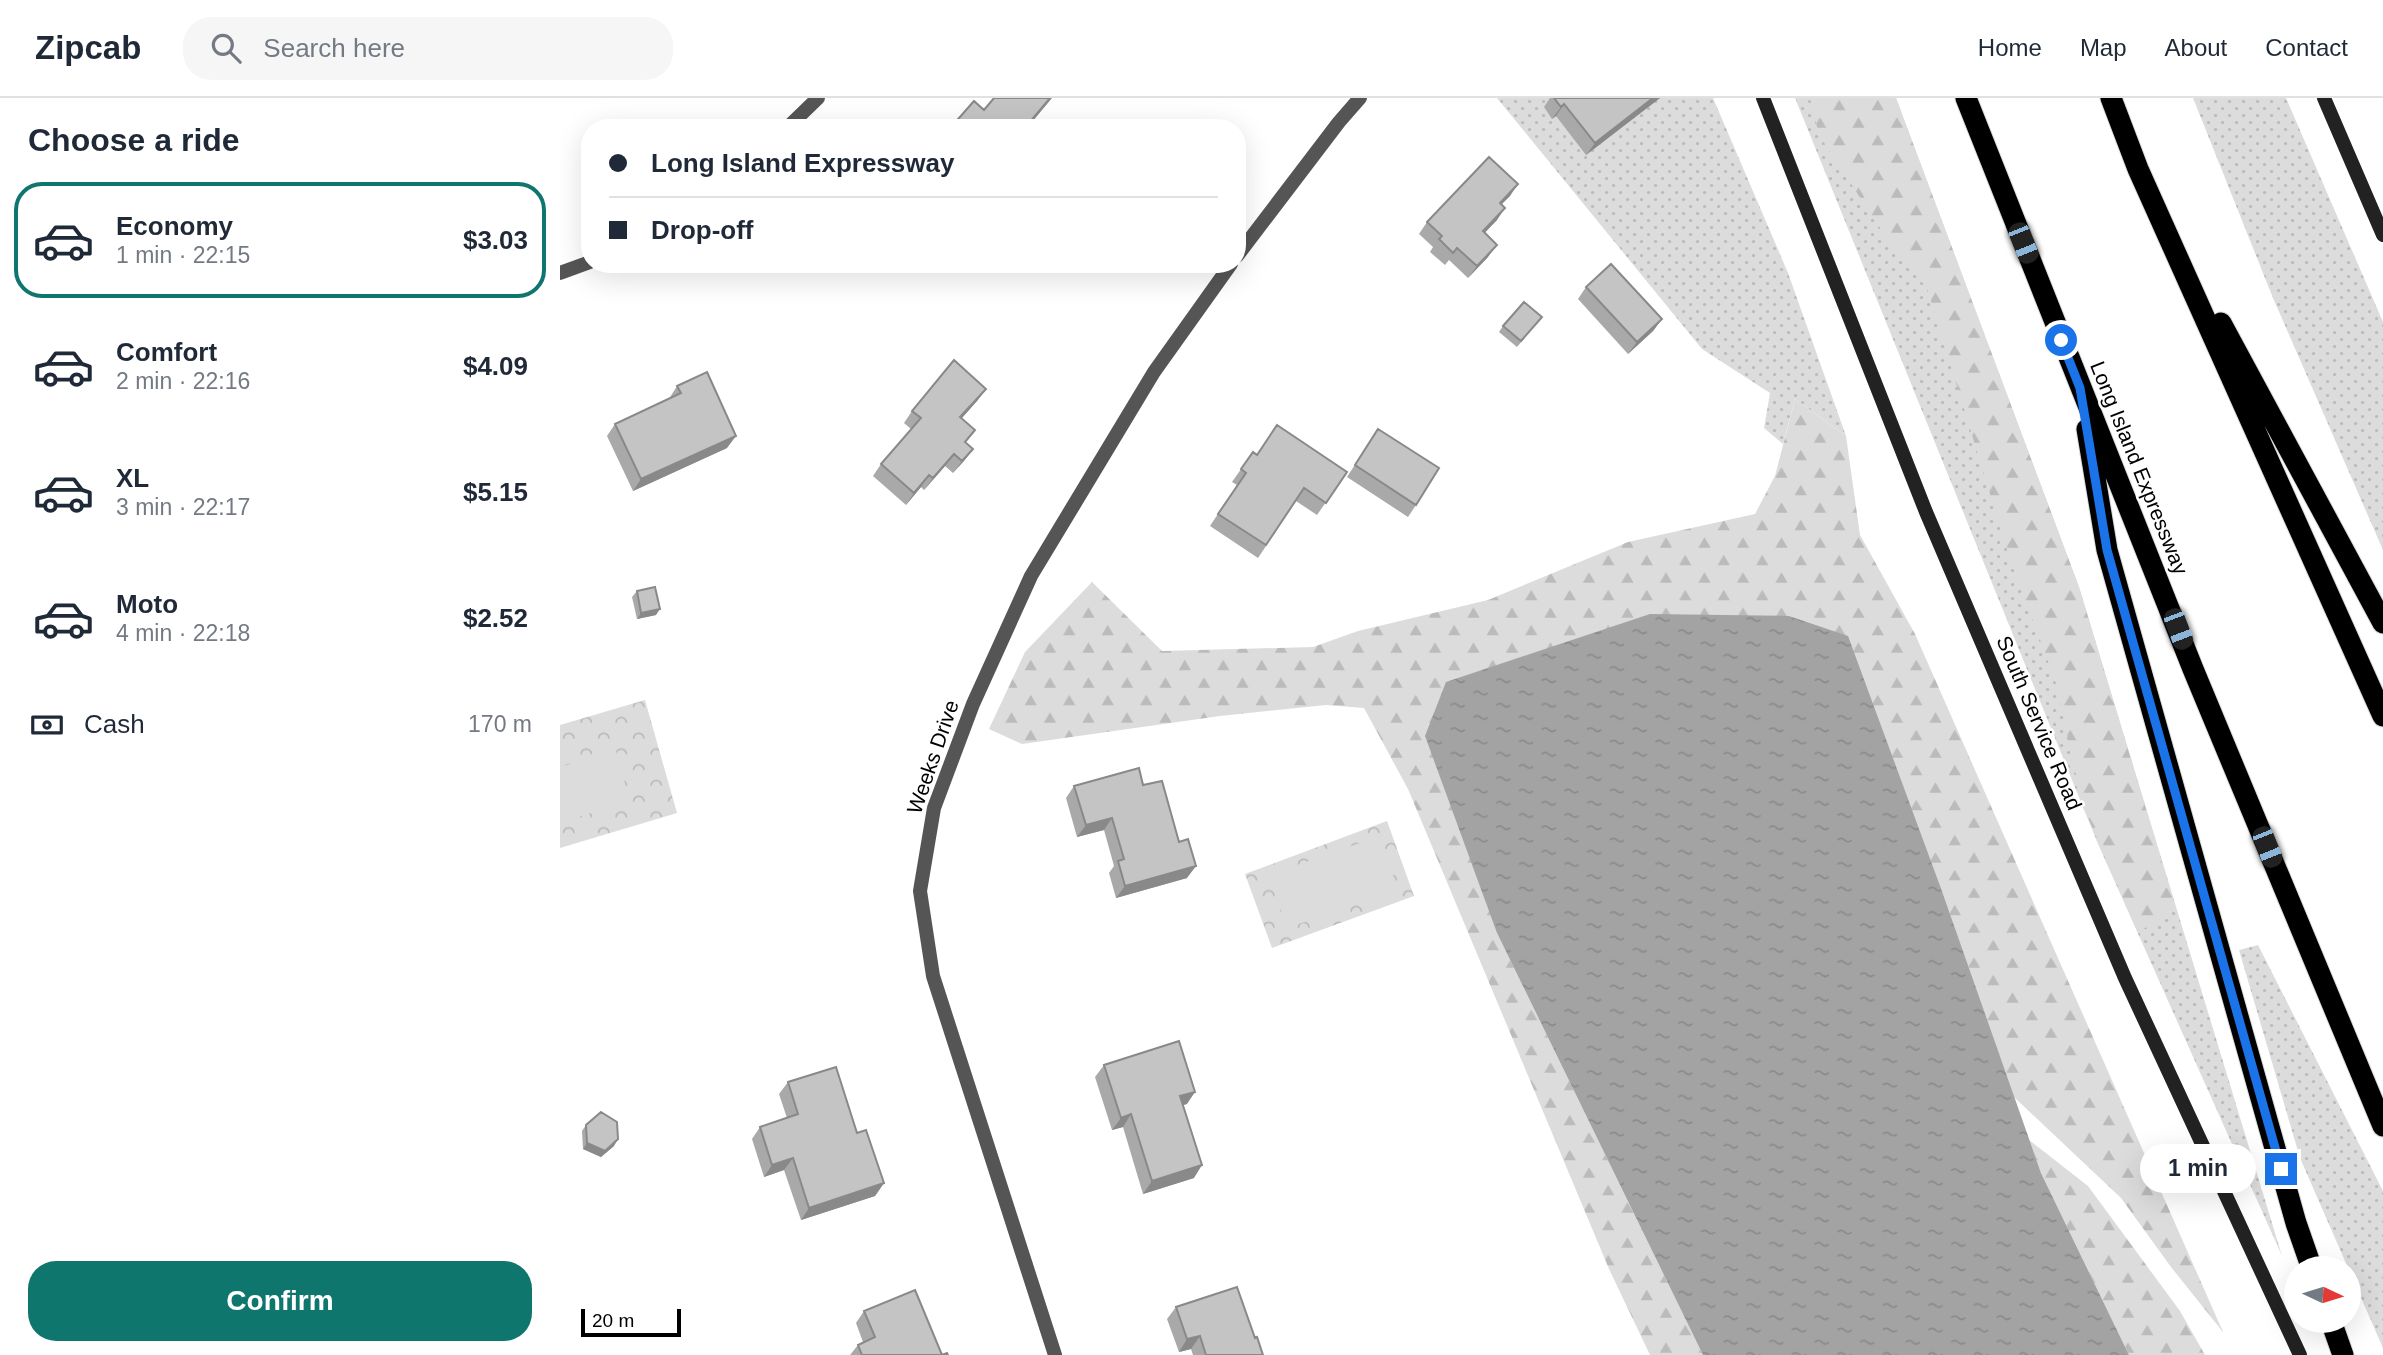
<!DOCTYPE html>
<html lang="en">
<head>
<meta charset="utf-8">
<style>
	:root { --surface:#fff; --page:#f6f6f7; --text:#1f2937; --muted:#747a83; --line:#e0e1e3; --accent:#0f766e }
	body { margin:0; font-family:Arial,sans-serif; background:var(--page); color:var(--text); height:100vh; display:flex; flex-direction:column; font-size:26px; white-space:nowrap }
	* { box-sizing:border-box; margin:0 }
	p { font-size:23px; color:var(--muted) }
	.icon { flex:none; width:38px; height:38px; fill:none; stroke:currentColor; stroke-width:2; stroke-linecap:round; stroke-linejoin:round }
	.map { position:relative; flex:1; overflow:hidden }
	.details { display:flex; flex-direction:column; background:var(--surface); width:560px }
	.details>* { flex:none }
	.top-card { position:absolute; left:21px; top:21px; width:665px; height:154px; border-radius:28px; box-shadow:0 7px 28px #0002; display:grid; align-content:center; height:154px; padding:0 28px; background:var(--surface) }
	.needle { width:46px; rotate:94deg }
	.buttons { position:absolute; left:1724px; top:1158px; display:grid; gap:14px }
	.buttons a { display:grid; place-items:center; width:77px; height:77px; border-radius:50%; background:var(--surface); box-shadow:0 7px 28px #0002; font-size:35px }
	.scale { position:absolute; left:21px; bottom:18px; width:100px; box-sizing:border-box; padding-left:7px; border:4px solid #000; border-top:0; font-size:19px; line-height:24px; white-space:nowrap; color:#000; -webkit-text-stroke:5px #fff; paint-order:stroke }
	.end { position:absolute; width:32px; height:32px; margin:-16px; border:9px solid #1a73e8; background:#fff; box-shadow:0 0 0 4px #fff }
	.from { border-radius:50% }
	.bubble { position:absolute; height:49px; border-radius:24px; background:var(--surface); box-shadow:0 7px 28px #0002; font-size:23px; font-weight:700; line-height:49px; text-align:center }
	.car { position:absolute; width:21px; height:42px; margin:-21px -10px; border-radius:9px; box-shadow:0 0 5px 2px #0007; background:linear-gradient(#222 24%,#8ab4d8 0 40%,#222 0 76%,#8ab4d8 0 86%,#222 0) }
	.top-card b { display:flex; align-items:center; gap:24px; height:66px; font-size:26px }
	.top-card b+b { border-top:2px solid var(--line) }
	.top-card i { width:18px; height:18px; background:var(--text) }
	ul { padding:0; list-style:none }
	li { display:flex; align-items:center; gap:21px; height:116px; margin:0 14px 10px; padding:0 14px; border:4px solid transparent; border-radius:28px }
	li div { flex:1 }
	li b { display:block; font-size:26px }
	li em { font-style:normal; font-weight:700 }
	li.selected { border-color:var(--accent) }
	li>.icon { width:63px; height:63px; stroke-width:1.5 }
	h2 { padding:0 28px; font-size:32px; line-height:84px }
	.pay { display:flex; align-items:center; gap:18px; height:77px; padding:0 28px; font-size:26px }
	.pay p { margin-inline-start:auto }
	.cta { display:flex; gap:14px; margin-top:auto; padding:14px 28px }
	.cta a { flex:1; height:80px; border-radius:28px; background:var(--accent); color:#fff; font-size:28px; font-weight:700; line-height:80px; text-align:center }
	header { display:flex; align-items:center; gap:42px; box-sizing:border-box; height:98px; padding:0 35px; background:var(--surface); border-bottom:2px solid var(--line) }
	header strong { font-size:33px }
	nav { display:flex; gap:38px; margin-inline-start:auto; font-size:24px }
	.search { width:490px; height:63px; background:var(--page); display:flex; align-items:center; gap:18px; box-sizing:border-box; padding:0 24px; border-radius:28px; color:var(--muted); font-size:26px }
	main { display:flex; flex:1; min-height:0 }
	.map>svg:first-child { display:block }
	.grass { fill:url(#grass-dots) }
	.forest { fill:url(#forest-firs) }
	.park { fill:url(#park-crowns) }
	.pitch { fill:#dcdcdc }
	.water { fill:url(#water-ripples) }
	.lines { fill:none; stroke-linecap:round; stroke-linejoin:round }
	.motorway-casing { stroke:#dbdbdb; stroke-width:23 }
	.minor { stroke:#555; stroke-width:14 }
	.secondary { stroke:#222; stroke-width:14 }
	.motorway { stroke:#000; stroke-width:21 }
	.wall { fill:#a9a9a9 }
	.shaded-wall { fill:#898989 }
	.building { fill:#c4c4c4; stroke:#898989; stroke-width:2 }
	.route { stroke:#1a73e8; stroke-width:9 }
	.labels { text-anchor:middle; stroke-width:5; stroke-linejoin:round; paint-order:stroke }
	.street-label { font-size:21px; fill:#000; stroke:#fff }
</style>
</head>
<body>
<header>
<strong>Zipcab</strong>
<div class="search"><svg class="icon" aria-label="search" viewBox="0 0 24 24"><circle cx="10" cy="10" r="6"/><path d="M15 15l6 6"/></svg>Search here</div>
<nav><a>Home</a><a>Map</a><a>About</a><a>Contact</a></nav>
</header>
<main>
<section class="details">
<h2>Choose a ride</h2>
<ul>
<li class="selected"><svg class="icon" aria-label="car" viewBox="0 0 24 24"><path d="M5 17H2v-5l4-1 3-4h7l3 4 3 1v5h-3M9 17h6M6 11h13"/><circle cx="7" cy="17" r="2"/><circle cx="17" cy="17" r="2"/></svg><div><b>Economy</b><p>1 min · 22:15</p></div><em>$3.03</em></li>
<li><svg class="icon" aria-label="car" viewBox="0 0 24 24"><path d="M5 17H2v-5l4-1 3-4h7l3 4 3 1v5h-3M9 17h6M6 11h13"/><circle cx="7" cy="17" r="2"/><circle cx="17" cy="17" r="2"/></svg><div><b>Comfort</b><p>2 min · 22:16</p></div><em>$4.09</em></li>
<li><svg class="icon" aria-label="car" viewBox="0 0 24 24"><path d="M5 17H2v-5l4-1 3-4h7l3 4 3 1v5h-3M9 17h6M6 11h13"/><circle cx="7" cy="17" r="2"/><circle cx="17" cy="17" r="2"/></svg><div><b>XL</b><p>3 min · 22:17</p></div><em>$5.15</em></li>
<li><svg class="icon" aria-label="car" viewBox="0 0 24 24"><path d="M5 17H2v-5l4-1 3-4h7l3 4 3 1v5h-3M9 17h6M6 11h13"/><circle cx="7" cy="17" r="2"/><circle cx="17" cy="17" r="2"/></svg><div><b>Moto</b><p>4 min · 22:18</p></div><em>$2.52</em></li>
</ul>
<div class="pay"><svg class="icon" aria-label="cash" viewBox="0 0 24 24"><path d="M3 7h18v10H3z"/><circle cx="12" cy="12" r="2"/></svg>Cash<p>170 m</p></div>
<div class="cta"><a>Confirm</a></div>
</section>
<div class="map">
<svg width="1823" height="1257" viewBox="0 0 1823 1257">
	<defs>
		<pattern id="grass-dots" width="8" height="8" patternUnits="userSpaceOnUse" patternTransform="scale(1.75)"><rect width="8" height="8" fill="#dcdcdc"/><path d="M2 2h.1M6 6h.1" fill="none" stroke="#bbb" stroke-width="1.8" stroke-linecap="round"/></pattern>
		<pattern id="forest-firs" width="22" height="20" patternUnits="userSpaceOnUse" patternTransform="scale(1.75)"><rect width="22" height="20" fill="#dcdcdc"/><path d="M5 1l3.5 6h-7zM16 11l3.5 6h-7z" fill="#bbb"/></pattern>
		<pattern id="park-crowns" width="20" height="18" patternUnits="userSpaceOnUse" patternTransform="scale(1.75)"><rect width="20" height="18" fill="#dcdcdc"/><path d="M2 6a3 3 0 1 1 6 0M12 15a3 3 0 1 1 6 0" fill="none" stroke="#bbb"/></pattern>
		<pattern id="water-ripples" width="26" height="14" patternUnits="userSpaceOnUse" patternTransform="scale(1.75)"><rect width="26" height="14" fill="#a3a3a3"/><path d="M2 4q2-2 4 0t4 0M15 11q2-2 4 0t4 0" fill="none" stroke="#8b8b8b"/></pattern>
	</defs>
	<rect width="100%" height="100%" fill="#fff"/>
	<path class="grass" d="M937 0H1153L1228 175 1286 338 1235 301 1223 346 1204 330 1210 295 1142 251Z
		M1235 0H1336L1519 489 1722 1158 1538 746Z
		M1633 0H1726L1823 224V452L1713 200Z
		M1698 847 1823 1093V1250L1740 1060 1679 852Z"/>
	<path class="forest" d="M1250 0H1336L1519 489 1614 804 1600 826 1577 832 1522 706 1496 585 1450 461 1367 190 1324 136 1259 37Z
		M1235 301 1286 338 1300 437 1355 536 1663 1234 1611 1169 1561 1100 1454 999 1383 796 937 835 1143 1257H1090L1049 1171 848 691 804 610 766 607 660 618 462 646 429 631 465 554 532 484 602 553 753 549 798 533 928 502 1068 444 1195 416 1215 378Z
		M1469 1042 1528 1088 1620 1213 1645 1257H1569L1481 1075Z"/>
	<path class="park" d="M85 602 117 715 0 750V627Z
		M827 723 854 798 712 850 685 776Z"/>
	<path class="pitch" d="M56 653 70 704 0 724V669Z
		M820 738 838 792 727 830 709 777Z"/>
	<path class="water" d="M1090 516 1229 518 1288 538 1383 796 1481 1075 1569 1257H1143L937 835 865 638 886 584Z"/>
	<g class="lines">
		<g class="motorway-casing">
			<path id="motorway" d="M1406 0 1633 571 1823 1028
				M1551 0 1578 71 1823 618
				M1661 225 1823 525
				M1527 331 1547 452 1736 1125 1752 1171
				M1771 1223 1783 1257"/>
		</g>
		<path class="minor" d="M227 30 258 0
			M677 158 779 24 800 0
			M0 175 30 164
			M495 1257 373 878 360 793 374 710 413 606 471 478 594 274 671 166"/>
		<path class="secondary" d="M1203 0 1366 414 1565 880 1740 1257
			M1764 0 1823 137"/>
		<use href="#motorway" class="motorway"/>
	</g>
	<path class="wall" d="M990 0H1100L1026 57 996 18 992 21 984 9Z
		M950 98 941 106 937 122 924 135 928 159 908 180 889 162 885 167 870 154 873 149 859 136 867 124Z
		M1026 189 1102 221 1093 233 1068 256 1018 201Z
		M982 219 957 249 939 234 943 228Z
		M117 288 167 350 73 393 47 338 55 326 109 301Z
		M426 291 417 303 402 320 406 345 413 351 393 375 385 368 364 392 361 389 346 407 313 378 321 366 351 331 344 325 352 313Z
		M818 331 856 407 848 419 787 379Z
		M693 354 696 357 787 374 757 417 736 403 698 460 650 428 677 387 672 384Z
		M77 493 96 517 77 521 72 499Z
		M583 687 627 780 556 800 549 775 554 768 544 732 517 739 506 700 514 688Z
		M544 967 627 1006 623 1007 634 1080 583 1096 563 1029 552 1032 535 979Z
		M228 984 297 1035 324 1085 315 1098 241 1122 224 1072 204 1079 192 1041 200 1029 227 1020 219 996Z
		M26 1027 54 1048 41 1059 23 1051 22 1033Z
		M616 1209 695 1240 703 1257H633L631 1251 619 1254 607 1221Z
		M304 1213 382 1257H388H290L298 1247 303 1244 296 1225Z"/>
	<path class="shaded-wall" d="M490 0H492L467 30H465Z
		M1093 0H1100L1026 57 1035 45Z
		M1004 6 996 18 992 21 1001 9Z
		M958 86 950 98 931 117 940 105Z
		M945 110 937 122 914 146 923 133Z
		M937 147 928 159 908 180 917 168Z
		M1102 221 1093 233 1068 256 1077 244Z
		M426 291 417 303 392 331 400 319Z
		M176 338 167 350 73 393 81 381Z
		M413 351 404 363 393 375 402 363Z
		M394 356 385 368 364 392 373 380Z
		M369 377 361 389 346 407 354 395Z
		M100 511 96 517 77 521 81 515Z
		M552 720 544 732 517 739 526 727Z
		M636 768 627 780 556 800 565 788Z
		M635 994 627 1006 612 1010 620 998Z
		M571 1016 563 1029 552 1032 561 1020Z
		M58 1041 54 1048 41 1059 23 1051 27 1045Z
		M233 1060 224 1072 204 1079 212 1067Z
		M642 1067 634 1080 583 1096 592 1083Z
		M324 1085 315 1098 241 1122 249 1110Z
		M640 1238 631 1251 619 1254 627 1241Z"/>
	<path class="building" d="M434 0H490L465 30H394L392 28 414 3 424 12Z
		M994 0H1093L1035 45 1004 6 1001 9Z
		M929 59 958 86 940 105 945 110 923 133 937 147 917 168 897 150 893 155 879 141 882 138 867 124Z
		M1051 166 1102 221 1077 244 1026 189Z
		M964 204 982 219 961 243 943 228Z
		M394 262 426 291 400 319 415 332 405 344 413 351 402 363 394 356 373 380 369 377 354 395 321 366 361 320 352 313Z
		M147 274 176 338 81 381 55 326 121 295 117 288Z
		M717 327 787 374 766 405 744 390 706 447 658 416 686 375 681 371 693 354 697 357Z
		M818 331 879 370 856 407 795 367Z
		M95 489 100 511 81 515 77 493Z
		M579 670 583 687 602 683 619 744 628 741 636 768 565 788 558 763 564 761 552 720 526 727 514 688Z
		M619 943 635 994 620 998 642 1067 592 1083 571 1016 561 1020 544 967Z
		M276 969 297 1035 306 1032 324 1085 249 1110 233 1060 212 1067 200 1029 238 1016 228 984Z
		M41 1014 57 1024 58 1041 45 1053 27 1045 26 1027Z
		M677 1189 695 1240 697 1239 703 1257H646L640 1238 627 1241 616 1209Z
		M355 1192 382 1257 387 1255 388 1257H302L298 1247 315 1239 304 1213Z"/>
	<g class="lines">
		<path class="route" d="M1501 242 1520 290 1547 452 1721 1071"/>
	</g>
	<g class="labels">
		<g class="street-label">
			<text transform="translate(1579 370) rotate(68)" y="7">Long Island Expressway</text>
			<text transform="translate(1479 625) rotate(67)" y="7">South Service Road</text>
			<text transform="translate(373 659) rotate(-71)" y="7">Weeks Drive</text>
		</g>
	</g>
</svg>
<div class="buttons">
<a><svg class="needle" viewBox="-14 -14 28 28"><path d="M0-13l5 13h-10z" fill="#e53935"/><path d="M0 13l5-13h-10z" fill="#747a83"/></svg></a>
</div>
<div class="scale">20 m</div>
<i class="end from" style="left:1501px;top:242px"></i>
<i class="end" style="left:1721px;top:1071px"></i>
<div class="bubble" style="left:1580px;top:1046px;width:116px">1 min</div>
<i class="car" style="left:1463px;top:145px;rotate:158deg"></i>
<i class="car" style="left:1618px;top:531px;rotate:159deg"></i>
<i class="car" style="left:1707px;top:749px;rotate:158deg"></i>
<div class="top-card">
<b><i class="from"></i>Long Island Expressway</b>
<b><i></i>Drop-off</b>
</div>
</div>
</main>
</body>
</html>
